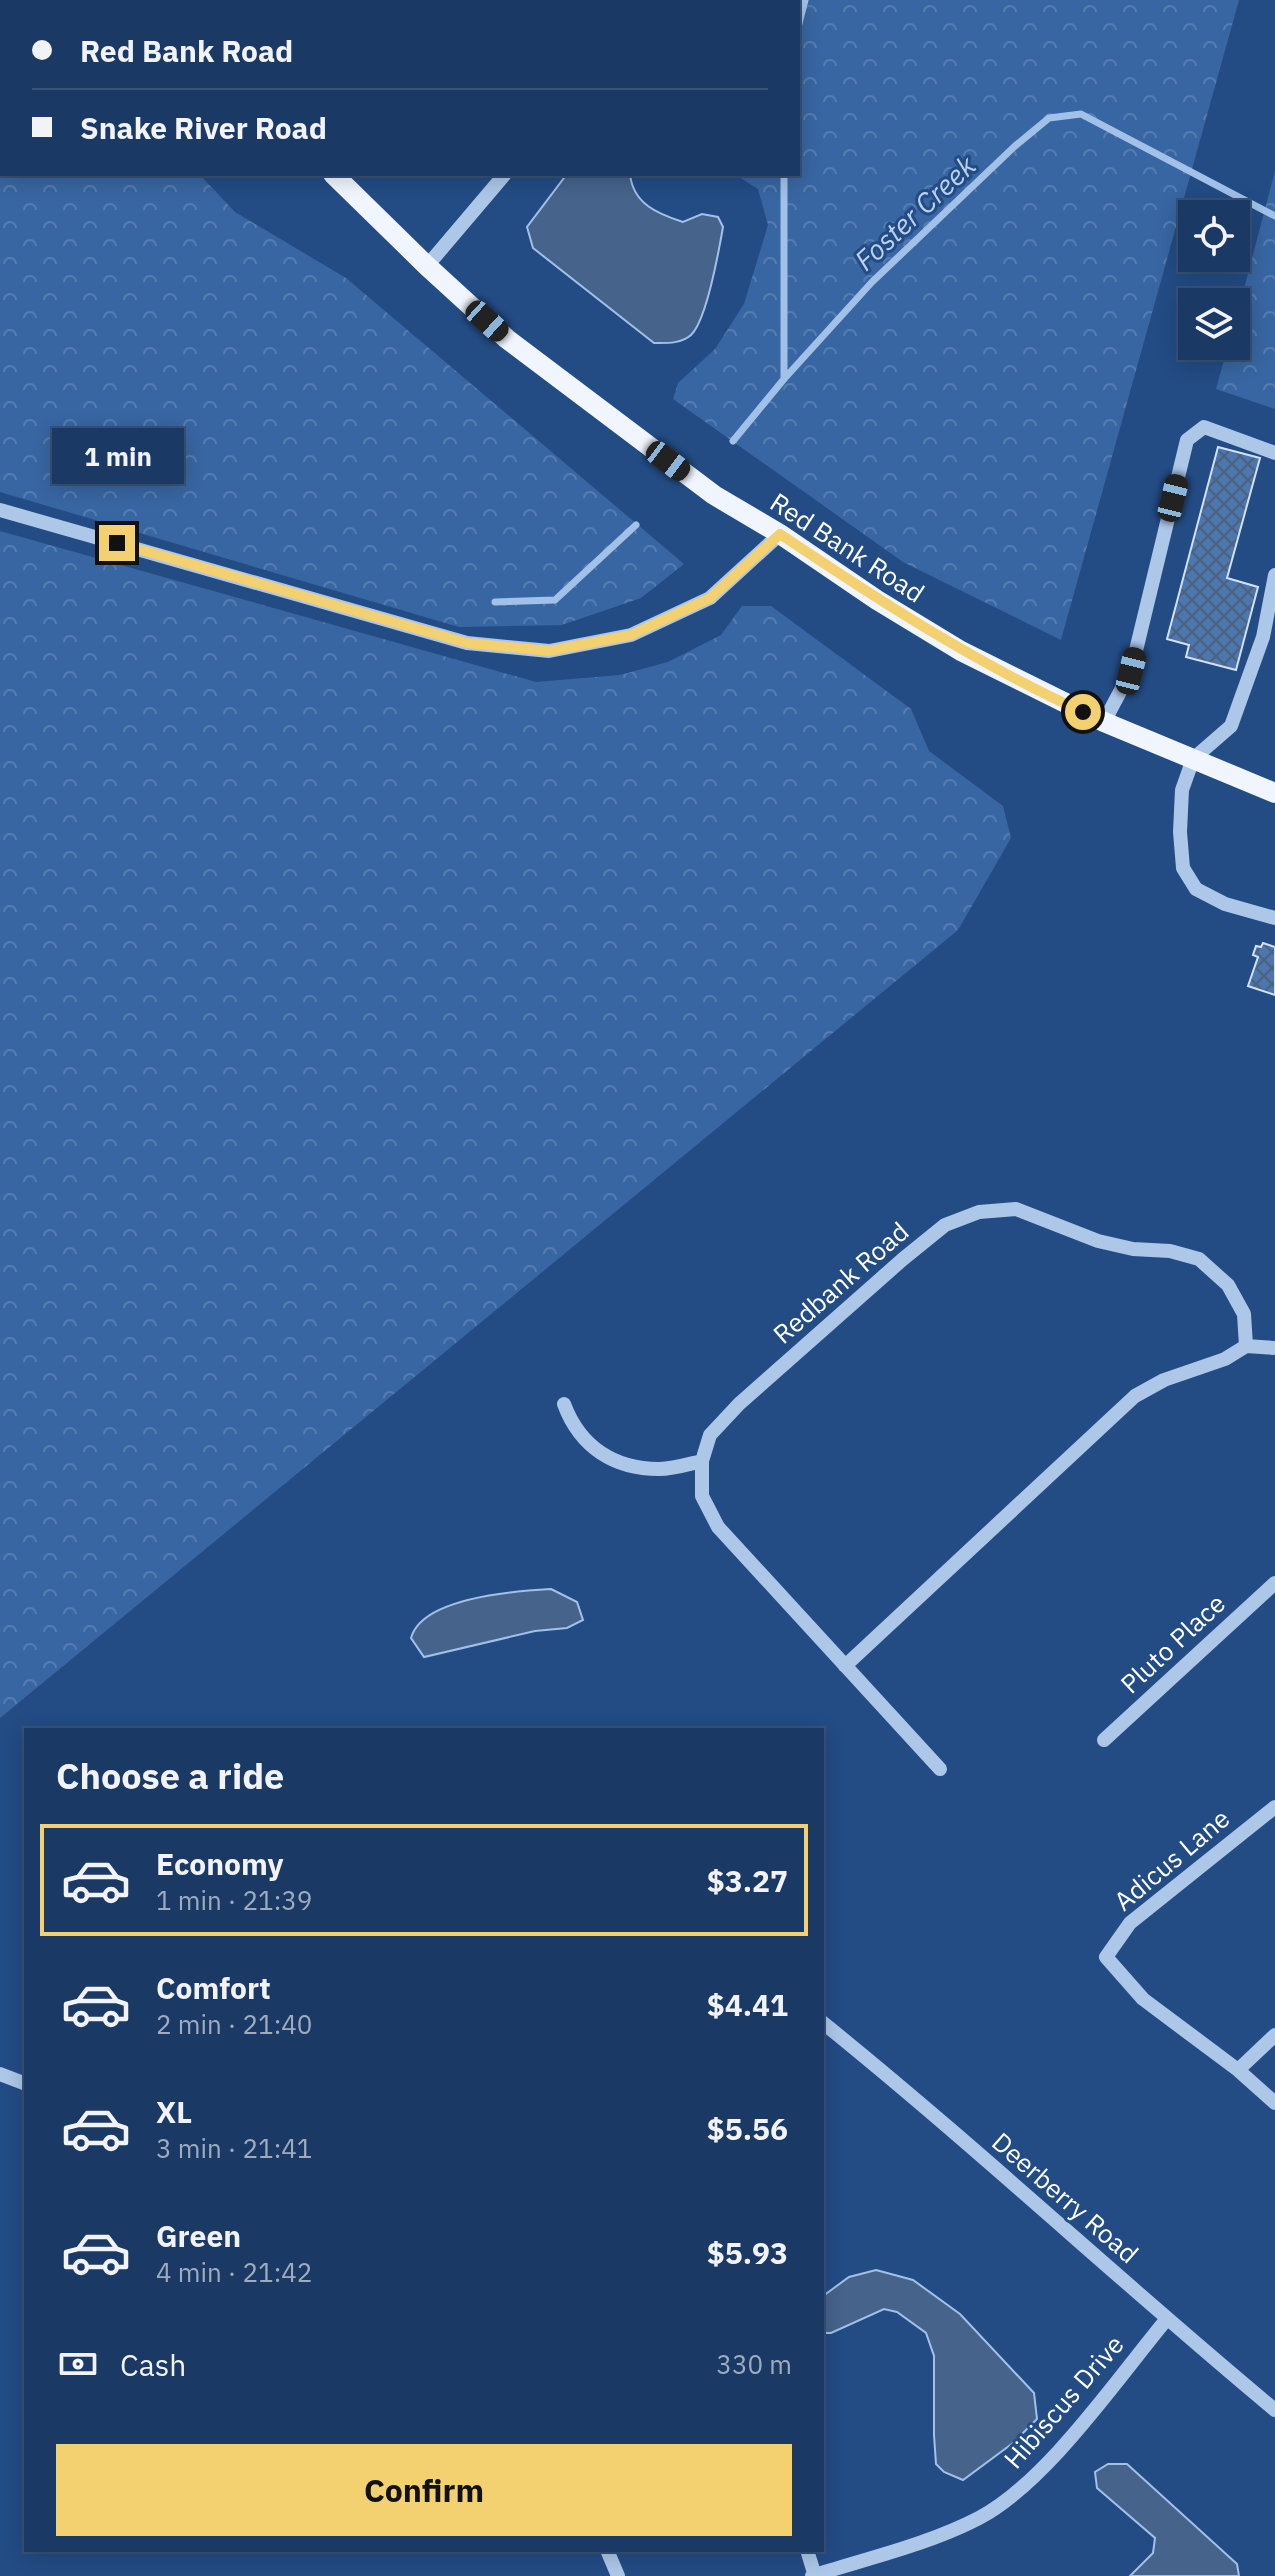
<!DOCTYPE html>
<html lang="en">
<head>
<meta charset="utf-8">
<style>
	:root { --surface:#1a3964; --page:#27446d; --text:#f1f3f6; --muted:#9facbf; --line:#385378; --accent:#f3d070 }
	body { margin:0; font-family:"IBM Plex Sans",sans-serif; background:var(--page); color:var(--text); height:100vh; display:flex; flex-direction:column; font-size:30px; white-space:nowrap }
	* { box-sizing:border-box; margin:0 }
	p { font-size:26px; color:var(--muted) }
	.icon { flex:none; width:44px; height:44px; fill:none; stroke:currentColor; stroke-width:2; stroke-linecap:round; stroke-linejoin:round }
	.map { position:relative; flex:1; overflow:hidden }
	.panel { position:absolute; left:24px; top:1728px; width:800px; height:824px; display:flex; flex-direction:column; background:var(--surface); border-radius:0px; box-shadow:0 4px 20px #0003,0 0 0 2px var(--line) }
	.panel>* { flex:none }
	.hud { position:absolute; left:0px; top:0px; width:800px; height:176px; box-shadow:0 4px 20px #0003,0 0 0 2px var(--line); display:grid; align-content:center; height:176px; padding:0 32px; background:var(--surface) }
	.buttons { position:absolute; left:1178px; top:200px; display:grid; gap:16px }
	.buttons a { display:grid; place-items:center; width:72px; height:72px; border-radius:0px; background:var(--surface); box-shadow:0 4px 20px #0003,0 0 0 2px var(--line); font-size:40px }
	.end { position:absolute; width:36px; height:36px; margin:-18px; border:10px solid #f3d070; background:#111; box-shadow:0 0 0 4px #111 }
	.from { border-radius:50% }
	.bubble { position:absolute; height:56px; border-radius:0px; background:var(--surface); box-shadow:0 4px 20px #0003,0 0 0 2px var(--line); font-size:26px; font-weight:700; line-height:56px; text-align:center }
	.car { position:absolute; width:24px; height:48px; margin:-24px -12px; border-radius:10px; box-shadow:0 0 6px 2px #0007; background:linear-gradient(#222 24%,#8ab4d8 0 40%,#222 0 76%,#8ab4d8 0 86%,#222 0) }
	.hud b { display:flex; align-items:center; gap:28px; height:76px; font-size:30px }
	.hud b+b { border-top:2px solid var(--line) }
	.hud i { width:20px; height:20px; background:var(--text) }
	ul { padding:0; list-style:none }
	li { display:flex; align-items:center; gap:24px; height:112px; margin:0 16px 12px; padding:0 16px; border:4px solid transparent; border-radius:0px }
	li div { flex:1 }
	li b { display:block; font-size:30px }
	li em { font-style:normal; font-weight:700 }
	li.active { border-color:var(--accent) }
	li>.icon { width:72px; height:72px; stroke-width:1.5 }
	h2 { padding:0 32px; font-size:36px; line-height:96px }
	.pay { display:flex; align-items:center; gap:20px; height:88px; padding:0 32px; font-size:30px }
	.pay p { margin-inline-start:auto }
	.action { display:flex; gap:16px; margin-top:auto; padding:16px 32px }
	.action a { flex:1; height:92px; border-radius:0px; background:var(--accent); color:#111; font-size:32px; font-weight:700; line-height:92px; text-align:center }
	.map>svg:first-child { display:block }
	.forest { fill:url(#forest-crowns) }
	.water { fill:#46638c; stroke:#a1c1e9; stroke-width:2 }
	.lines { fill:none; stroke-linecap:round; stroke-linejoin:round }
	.stream { stroke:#a1c1e9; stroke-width:7 }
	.building { fill:url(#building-cross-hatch); stroke:#d1e1f7; stroke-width:2 }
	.minor { stroke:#adc7e9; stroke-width:14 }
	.major { stroke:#f0f5fe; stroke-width:20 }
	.route { stroke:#f3d070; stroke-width:10 }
	.labels { text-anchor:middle; stroke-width:6; stroke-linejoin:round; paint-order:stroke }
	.street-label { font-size:26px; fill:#fff; stroke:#234c85 }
	.water-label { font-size:28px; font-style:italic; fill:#b9d1f0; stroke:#234c85 }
</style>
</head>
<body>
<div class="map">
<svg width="1275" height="2576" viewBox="0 0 1275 2576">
	<defs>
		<pattern id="forest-crowns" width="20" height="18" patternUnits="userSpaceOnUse" patternTransform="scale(2)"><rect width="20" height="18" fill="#3866a2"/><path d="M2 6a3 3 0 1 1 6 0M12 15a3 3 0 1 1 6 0" fill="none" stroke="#567db0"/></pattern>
		<pattern id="building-cross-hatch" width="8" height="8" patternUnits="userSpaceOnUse" patternTransform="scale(2)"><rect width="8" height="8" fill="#4c76ad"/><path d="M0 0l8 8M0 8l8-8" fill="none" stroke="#4c617c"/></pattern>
	</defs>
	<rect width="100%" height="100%" fill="#234c85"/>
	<path class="forest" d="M0 0 61 2H2V174H199L235 212 346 278 684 564 641 598 562 625 459 627 0 492Z
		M740 0H1239L1061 640 903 562 673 399 678 383 715 349 744 304 768 225 758 189 736 175 684 174H798V2H739Z
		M1275 171V409L1216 389 1228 346H1236V319Z
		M0 531 536 682 620 675 668 662 721 635 742 606H771L911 709 929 751 1003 806 1011 838 958 930 0 1718Z"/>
	<path class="water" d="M567 174H630C633 204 658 214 683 222L702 214 718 217 723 227C719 250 706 321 691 335 681 344 666 343 654 343L533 248 527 227Z
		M551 1589 577 1602 583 1620 567 1628 535 1631 424 1657 411 1638C422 1598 515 1591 551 1589Z
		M876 2270 913 2280 960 2314 1034 2393 1037 2419 1013 2443 963 2480 944 2472 936 2464 934 2435V2356L926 2333 897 2312 884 2309 831 2333H822L823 2296 849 2277Z
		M1108 2464H1127L1237 2564 1239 2576H1130L1153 2553 1155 2538 1097 2488 1095 2472Z"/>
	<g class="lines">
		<path class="stream" d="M798 27 805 0
			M784 174V379
			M733 441 784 379 872 282 1015 146 1049 118 1081 114 1275 216
			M495 602 555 600 636 525"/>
	</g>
	<path class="building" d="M1218 447 1260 458 1227 578 1258 587 1236 670 1186 657 1189 645 1167 639Z
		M1263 943 1275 947V995L1248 986 1258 957 1253 955 1256 946 1261 947Z"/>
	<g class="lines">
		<path class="minor" d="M558 0V2
			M427 266 505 174
			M0 510 467 643 549 651 631 635 710 598 780 534
			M1275 575 1263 637 1231 726 1193 759 1182 790 1180 832 1183 868 1196 889 1225 904 1275 918
			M1104 722 1131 671 1187 440 1204 427 1275 453
			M564 1404C580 1447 614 1469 659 1469 673 1469 689 1464 702 1461
			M845 1666 1135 1396 1164 1380 1225 1359 1246 1346 1275 1348
			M1104 1740 1275 1583
			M940 1769 718 1527 702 1496V1461L710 1435 739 1404 903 1259 945 1225 979 1212 1016 1209 1098 1241 1133 1249 1170 1251 1199 1259 1228 1285 1244 1314 1246 1346
			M1275 1807 1130 1923 1106 1957 1143 1999 1238 2070 1275 2103
			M822 2022C977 2147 1122 2283 1275 2410
			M1238 2070 1275 2035
			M0 2074 26 2084
			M607 2550 618 2576
			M807 2550 815 2576
			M812 2576C868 2558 927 2545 979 2518 1046 2483 1117 2379 1166 2320"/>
		<path class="major" d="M170 0 172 2
			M333 174 427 266 507 339 714 495 780 534 877 600 961 651 1104 722 1275 793"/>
	</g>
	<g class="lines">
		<path class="route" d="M117 543 467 643 549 651 631 635 710 598 780 534C878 600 976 663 1083 712"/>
	</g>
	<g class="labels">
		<g class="street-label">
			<text transform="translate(847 548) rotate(33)" y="9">Red Bank Road</text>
			<text transform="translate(841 1283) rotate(-41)" y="9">Redbank Road</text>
			<text transform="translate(1173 1644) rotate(-43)" y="9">Pluto Place</text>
			<text transform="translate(1172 1860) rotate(-40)" y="9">Adicus Lane</text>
			<text transform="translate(1065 2198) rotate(41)" y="9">Deerberry Road</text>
			<text transform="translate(1064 2402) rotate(-49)" y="9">Hibiscus Drive</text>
		</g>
		<g class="water-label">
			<text transform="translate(915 213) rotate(-43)" y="10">Foster Creek</text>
		</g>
	</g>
</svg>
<div class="buttons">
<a><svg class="icon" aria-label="locate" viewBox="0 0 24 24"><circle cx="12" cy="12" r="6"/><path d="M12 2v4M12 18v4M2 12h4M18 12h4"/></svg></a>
<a><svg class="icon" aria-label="layers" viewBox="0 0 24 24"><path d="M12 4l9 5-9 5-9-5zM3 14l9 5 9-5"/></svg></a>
</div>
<i class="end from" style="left:1083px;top:712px"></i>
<i class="end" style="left:117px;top:543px"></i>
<div class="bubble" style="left:52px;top:428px;width:132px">1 min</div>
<i class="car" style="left:487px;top:321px;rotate:132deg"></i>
<i class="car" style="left:668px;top:461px;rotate:127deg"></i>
<i class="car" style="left:1173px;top:498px;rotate:14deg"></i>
<i class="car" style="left:1131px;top:671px;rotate:14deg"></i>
<div class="hud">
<b><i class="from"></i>Red Bank Road</b>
<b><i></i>Snake River Road</b>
</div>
<section class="panel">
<h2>Choose a ride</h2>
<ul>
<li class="active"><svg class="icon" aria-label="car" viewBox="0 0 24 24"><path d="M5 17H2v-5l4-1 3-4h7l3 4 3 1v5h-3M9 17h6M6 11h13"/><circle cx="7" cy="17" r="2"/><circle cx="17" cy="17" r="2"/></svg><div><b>Economy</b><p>1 min · 21:39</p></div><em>$3.27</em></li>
<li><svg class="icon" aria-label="car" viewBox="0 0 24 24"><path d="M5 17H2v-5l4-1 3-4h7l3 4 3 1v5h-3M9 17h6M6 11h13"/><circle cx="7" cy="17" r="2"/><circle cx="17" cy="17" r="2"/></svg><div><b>Comfort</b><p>2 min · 21:40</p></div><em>$4.41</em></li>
<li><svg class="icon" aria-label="car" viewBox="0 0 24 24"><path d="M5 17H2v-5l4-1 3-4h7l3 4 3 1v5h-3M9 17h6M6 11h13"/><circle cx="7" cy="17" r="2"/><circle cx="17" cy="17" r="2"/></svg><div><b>XL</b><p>3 min · 21:41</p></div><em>$5.56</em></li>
<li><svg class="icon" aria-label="car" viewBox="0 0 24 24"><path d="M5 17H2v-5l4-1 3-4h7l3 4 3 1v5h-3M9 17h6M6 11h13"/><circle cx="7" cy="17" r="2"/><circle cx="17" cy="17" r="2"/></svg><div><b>Green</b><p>4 min · 21:42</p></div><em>$5.93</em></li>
</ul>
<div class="pay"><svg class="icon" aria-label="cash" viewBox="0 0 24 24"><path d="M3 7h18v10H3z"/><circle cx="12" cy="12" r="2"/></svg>Cash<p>330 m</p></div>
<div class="action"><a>Confirm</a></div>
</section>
</div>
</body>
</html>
